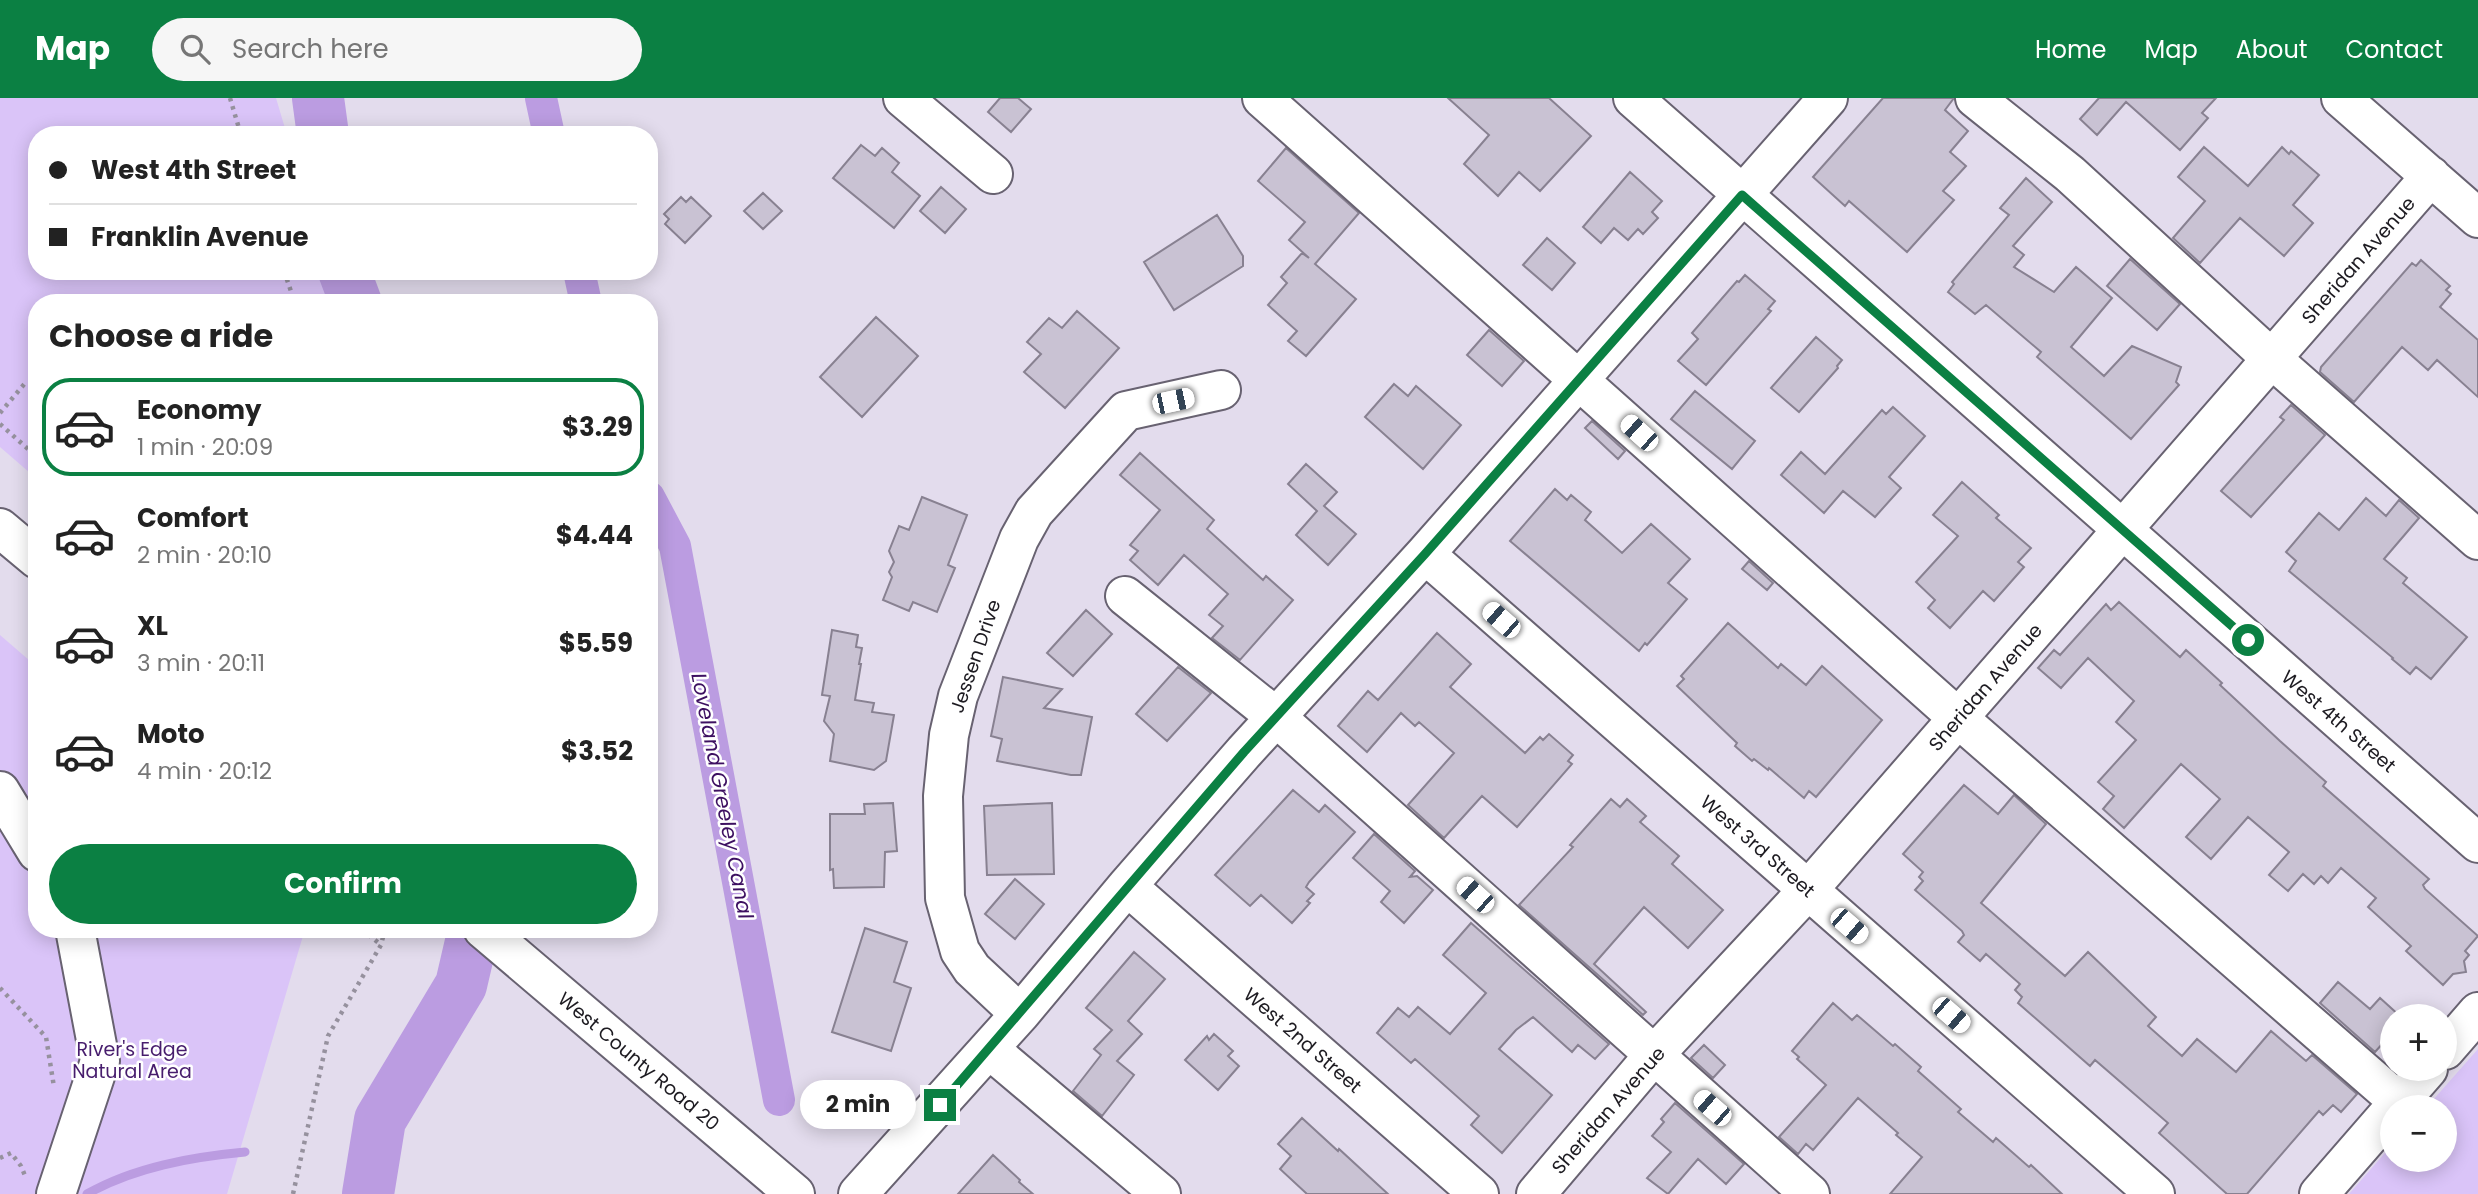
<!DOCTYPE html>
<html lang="en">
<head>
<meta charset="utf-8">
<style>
	:root { --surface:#fff; --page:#f6f6f6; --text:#222; --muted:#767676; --line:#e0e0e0; --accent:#0b8043 }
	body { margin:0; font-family:Poppins,sans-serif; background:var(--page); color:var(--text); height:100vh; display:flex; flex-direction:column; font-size:26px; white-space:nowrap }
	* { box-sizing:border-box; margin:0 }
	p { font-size:23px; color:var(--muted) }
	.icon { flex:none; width:38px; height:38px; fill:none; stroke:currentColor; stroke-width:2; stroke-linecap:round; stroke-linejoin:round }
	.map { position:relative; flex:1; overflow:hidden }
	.panel { position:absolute; left:28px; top:196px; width:630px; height:644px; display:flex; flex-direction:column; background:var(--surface); border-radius:28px; box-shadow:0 4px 18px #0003 }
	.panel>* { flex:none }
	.top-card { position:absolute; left:28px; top:28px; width:630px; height:154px; border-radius:28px; box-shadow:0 4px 18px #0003; display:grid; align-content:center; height:154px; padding:0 21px; background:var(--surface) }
	.buttons { position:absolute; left:2380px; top:906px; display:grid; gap:14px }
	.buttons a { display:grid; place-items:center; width:77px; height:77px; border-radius:50%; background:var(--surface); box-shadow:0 4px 18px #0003; font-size:35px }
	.end { position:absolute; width:32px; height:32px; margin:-16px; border:9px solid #0b8043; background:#fff; box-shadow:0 0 0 4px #fff }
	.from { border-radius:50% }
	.bubble { position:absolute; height:49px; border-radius:24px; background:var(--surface); box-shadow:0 4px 18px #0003; font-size:23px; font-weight:700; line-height:49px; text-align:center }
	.car { position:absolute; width:21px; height:42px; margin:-21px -10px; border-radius:9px; box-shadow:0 0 5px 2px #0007; background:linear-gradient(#fff 24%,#345 0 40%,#fff 0 76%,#345 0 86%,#fff 0) }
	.top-card b { display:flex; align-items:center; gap:24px; height:66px; font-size:26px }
	.top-card b+b { border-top:2px solid var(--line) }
	.top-card i { width:18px; height:18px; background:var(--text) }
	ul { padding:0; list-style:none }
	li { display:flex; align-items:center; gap:21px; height:98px; margin:0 14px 10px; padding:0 7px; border:4px solid transparent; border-radius:28px }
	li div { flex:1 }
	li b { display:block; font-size:26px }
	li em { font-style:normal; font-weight:700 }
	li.active { border-color:var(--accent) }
	li>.icon { width:63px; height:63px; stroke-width:1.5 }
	h2 { padding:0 21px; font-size:32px; line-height:84px }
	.cta { display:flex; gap:14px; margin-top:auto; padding:14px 21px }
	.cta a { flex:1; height:80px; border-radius:42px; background:var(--accent); color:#fff; font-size:28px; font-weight:700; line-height:80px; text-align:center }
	header { display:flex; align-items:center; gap:42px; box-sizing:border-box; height:98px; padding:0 35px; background:var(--accent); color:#fff }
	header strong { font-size:33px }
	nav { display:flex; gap:38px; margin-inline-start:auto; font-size:24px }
	.search { width:490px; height:63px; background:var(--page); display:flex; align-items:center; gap:18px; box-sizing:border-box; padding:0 24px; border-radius:38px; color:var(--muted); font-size:26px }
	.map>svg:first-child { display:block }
	.green { fill:#dac4f8 }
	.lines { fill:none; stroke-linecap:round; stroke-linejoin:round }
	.stream { stroke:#bb9ce1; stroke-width:9 }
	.canal { stroke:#bb9ce1; stroke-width:32 }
	.river { stroke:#bb9ce1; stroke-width:52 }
	.building { fill:#c9c2d3; stroke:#888191; stroke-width:2 }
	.minor-casing { stroke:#686271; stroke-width:42 }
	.major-casing { stroke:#686271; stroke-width:42 }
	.path { stroke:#96919e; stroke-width:4.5; stroke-dasharray:3.5 5; stroke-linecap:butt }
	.minor { stroke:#fff; stroke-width:38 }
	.major { stroke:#fff; stroke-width:38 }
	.route { stroke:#0b8043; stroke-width:9 }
	.labels { text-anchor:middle; stroke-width:5; stroke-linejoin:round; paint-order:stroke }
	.street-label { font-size:19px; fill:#1d1b21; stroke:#fff }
	.park-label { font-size:19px; fill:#471d6d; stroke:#fff }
	.water-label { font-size:21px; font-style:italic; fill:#3d1061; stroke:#fff }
</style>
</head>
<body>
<header>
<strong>Map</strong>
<div class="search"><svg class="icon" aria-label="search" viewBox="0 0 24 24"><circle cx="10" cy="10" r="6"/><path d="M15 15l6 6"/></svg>Search here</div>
<nav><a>Home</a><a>Map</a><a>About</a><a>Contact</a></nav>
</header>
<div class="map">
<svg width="2478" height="1096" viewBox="0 0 2478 1096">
	<rect width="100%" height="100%" fill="#e3dced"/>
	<path class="green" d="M0 0H276L287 37H37V173H341L349 205H37V381L0 349Z
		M0 537 37 569V831H305L227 1096H0Z
		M2478 951V1096H2349L2392 1047V1062H2445V1010H2426Z"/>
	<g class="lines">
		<path class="stream" d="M87 1096C134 1069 192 1059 245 1054"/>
		<path class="canal" d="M541 0 549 37
			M579 173 586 205
			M649 399 675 448 779 1002"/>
		<path class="river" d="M318 0 323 37
			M344 173 356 205
			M368 1096 380 1022 461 887 474 831"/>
	</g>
	<path class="building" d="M1000 0H1018L1031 11 1011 34 988 14Z
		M1448 0H1549L1591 38 1540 93 1519 74 1498 98 1464 66 1489 37Z
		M1883 0H1954L1945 12 1968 33 1950 54 1966 68 1943 93 1954 102 1907 154 1849 103 1845 108 1813 79Z
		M2099 0H2216L2202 15 2208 20 2180 52 2126 4 2097 37 2080 21Z
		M861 47 875 58 882 50 899 65 892 74 920 98 894 130 833 80Z
		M2204 49 2248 88 2282 49 2289 56 2291 53 2319 77 2293 107 2313 125 2284 158 2240 120 2200 165 2173 140 2205 103 2178 79Z
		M1286 50 1359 115 1315 166 1356 201 1306 258 1288 243 1297 233 1268 207 1287 185 1281 179 1302 155 1309 160 1289 142 1305 124 1258 83Z
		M1630 74 1662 103 1652 114 1658 120 1643 136 1638 131 1628 142 1614 130 1601 145 1583 129Z
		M2026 80 2052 104 2013 148 2024 157 2014 169 2054 194 2076 169 2112 200 2071 249 2104 278 2132 248 2181 269 2176 284 2179 287 2131 341 2037 259 2041 254 1986 207 1975 216 1948 194 1954 186 1952 184 2009 117 2000 110Z
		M941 89 966 111 945 135 920 113Z
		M763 95 782 113 763 131 744 113Z
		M681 99 686 104 691 99 711 118 685 145 665 126 669 121 664 116Z
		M1217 117 1243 158V168L1174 212 1144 164Z
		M1547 140 1575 165 1552 192 1523 167Z
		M2130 161 2180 206 2157 232 2107 188Z
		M2421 162 2450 188 2446 192 2451 196 2440 209 2478 242V299L2437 262 2428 272 2402 249 2354 304 2320 274 2321 269 2412 165 2416 168Z
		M1745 177 1775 203 1768 211 1771 213 1706 287 1678 263 1698 241 1692 235 1737 183 1739 184Z
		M1077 213 1119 250 1065 310 1024 274 1041 256 1027 244 1049 220 1062 230Z
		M876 219 918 258 862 319 820 279Z
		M1489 232 1524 263 1502 288 1467 257Z
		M1816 239 1842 262 1837 268 1838 270 1799 314 1771 290Z
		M1394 286 1408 298 1416 288 1461 327 1423 371 1365 319Z
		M1695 293 1755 343 1732 371 1671 321Z
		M2291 307 2325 337 2251 419 2221 393 2284 322 2280 319Z
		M1893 309 1925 338 1889 379 1901 390 1875 419 1843 393 1824 415 1781 377 1801 354 1825 376 1882 312 1886 316Z
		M1592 323 1625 353 1618 361 1585 330Z
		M1140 355 1214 422 1207 431 1263 482 1266 478 1293 502 1240 562 1212 540 1223 528 1209 517 1228 496 1184 457 1158 487 1130 462 1138 453 1130 447 1160 412 1120 377Z
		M1306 366 1337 394 1324 408 1356 436 1328 467 1296 437 1317 413 1288 386Z
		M1962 384 1999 417 1996 420 2031 450 2018 464 2024 469 1994 503 1983 493 1950 530 1928 510 1935 502 1916 484 1958 438 1933 417Z
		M1555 391 1567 402 1571 397 1591 414 1585 422 1622 455 1651 426 1690 461 1668 485 1687 501 1647 547 1645 545 1639 553 1510 443Z
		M922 399 967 417 948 467 955 470 937 514 913 504 909 513 883 502 892 479 889 474 894 464 889 453 899 428 909 432Z
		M2366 400 2386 418 2399 402 2419 420 2384 461 2407 480 2403 485 2467 539 2431 581 2416 569 2410 576 2392 561 2393 560 2289 473 2296 463 2286 454 2319 415 2339 432Z
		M1749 463 1773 485 1767 492 1742 471Z
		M2119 504 2180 559 2186 552 2222 585 2220 587 2280 643 2326 684 2323 688 2429 781 2423 787 2425 791 2478 838 2465 853 2469 857 2464 863 2466 874 2453 876 2443 887 2406 853 2411 848 2368 809 2376 800 2341 770 2328 785 2321 778 2314 786 2303 776 2288 793 2269 777 2289 754 2248 719 2211 761 2186 739 2220 701 2181 666 2124 730 2103 711 2114 698 2098 684 2136 642 2116 624 2134 603 2088 560 2061 590 2038 570 2054 552 2060 557 2106 506 2111 512Z
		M1086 512 1112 536 1073 578 1047 555Z
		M1728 525 1778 570 1781 566 1806 587 1822 568 1882 622 1816 699 1809 693 1804 700 1769 670 1768 672 1754 661 1752 663 1735 648 1737 645 1677 588 1684 581 1681 578Z
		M832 532 858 537 856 549 862 550 859 566H861L855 602 874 605 872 614 894 617 886 663 874 672 830 663 834 636 824 623 830 598 822 597Z
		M1437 535 1471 566 1450 589 1525 655 1540 639 1543 642 1549 636 1573 657 1568 663 1572 666 1517 729 1482 698 1444 740 1408 707 1454 655 1419 624 1415 628 1401 615 1367 654 1338 628 1368 593 1378 602Z
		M1178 569 1211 595 1167 643 1136 616Z
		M1003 579 1062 591 1044 610 1092 619 1081 677H1071L997 663 1002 641 991 638Z
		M1964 687 1998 716 2014 697 2046 726 1981 805 2065 878 2088 854 2156 919 2148 928 2182 958 2197 941 2236 974 2271 933 2306 963 2312 957 2357 996 2341 1014 2333 1007 2323 1017 2319 1013 2247 1096H2227L2159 1035 2168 1025 2095 962 2090 968 2018 905 2022 899 2015 892 2020 886 1986 856 1980 863 1958 844 1964 837 1962 833 1915 792 1923 783 1919 779 1923 774 1903 756Z
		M1293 692 1319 714 1325 707 1355 734 1309 784 1306 789 1314 796 1307 803 1310 805 1292 825 1261 797 1250 808 1215 777Z
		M1611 701 1620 709 1627 701 1646 718 1640 724 1679 758 1672 766 1723 812 1688 850 1644 809 1594 866 1646 914 1643 917 1519 807 1573 749 1570 747Z
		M893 705 897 753 885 754 884 789 834 790 833 771 830 772V716H865L864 706Z
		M1052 705 1054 776 987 777 984 708Z
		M1374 736 1415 773 1410 779 1417 778 1433 792 1404 825 1381 804 1390 793 1353 760Z
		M1015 781 1044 806 1015 841 985 816Z
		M1471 825 1609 946 1595 961 1578 947 1572 954 1533 919 1516 932 1499 951 1552 997 1502 1055 1471 1027 1479 1018 1415 961 1411 965 1377 935 1398 910 1409 919 1418 909 1450 936 1486 895 1443 857Z
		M865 830 907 844 894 884 911 890 891 953 832 934Z
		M1134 854 1165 881 1128 923 1142 936 1117 963 1134 977 1102 1018 1073 993 1101 957 1094 951 1112 932 1086 910Z
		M2338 884 2370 911 2380 900 2401 919H2392V935L2375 954 2320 905Z
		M1833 905 1852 922 1857 917 1893 948 1895 946 1921 969 1918 973 1961 1011 1958 1014 1993 1044 1996 1040 2029 1069 2031 1067 2062 1096H1890L1922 1059 1896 1037 1898 1035 1858 1000 1813 1052 1806 1046 1798 1056 1779 1039 1826 987 1797 961 1799 959 1792 953Z
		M1214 936 1233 953 1228 958 1239 968 1218 992 1185 962 1207 938 1209 942Z
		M1704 947 1725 967 1713 980 1691 960Z
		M1675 1005 1744 1066 1726 1086 1698 1061 1668 1096 1647 1080 1671 1054 1652 1038 1664 1024 1661 1021Z
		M1302 1020 1338 1053 1339 1051 1388 1096H1307L1280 1071 1291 1058 1278 1046Z
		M993 1057 1020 1082 1019 1084 1033 1096H958Z"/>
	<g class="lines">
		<g class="minor-casing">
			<path id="minor" d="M903 0 993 76
				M1262 0 1958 620 2399 1004
				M1633 0 2478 745
				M1975 0 2070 76 2272 261 2478 442
				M2341 0 2478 120
				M1425 456 2155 1096
				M1125 498 1276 619 1810 1096
				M0 693 37 754
				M1127 788 1479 1096
				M1020 916 972 871 960 853 945 800 943 698 949 637 958 598 1019 441 1034 414 1126 313 1221 292
				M989 951 1161 1096
				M2445 952 2478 914
				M2394 1010 2428 971
				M56 1096 100 963 75 831
				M858 1096 1020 916 1127 788 1244 654 1425 456 1828 0
				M1536 1096 1653 958 1808 792 2431 78
				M2319 1096 2392 1012"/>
		</g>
		<g class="major-casing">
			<path id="major" d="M0 430 37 461
				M483 831 795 1096"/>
		</g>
		<path class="path" d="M230 0 241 37
			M284 173 295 205
			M0 315 26 284
			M0 326 37 359
			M362 831 381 847
			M0 890 46 939 54 989
			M0 1060 11 1055 21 1068 26 1080
			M293 1096 328 938 381 847 385 831"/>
		<use href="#minor" class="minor"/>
		<use href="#major" class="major"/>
	</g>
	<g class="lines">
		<path class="route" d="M940 1007 1244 654 1425 456 1742 97 2248 542"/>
	</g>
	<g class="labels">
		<g class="street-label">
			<text transform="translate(2358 162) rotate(-49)" y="7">Sheridan Avenue</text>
			<text transform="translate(975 558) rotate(-71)" y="7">Jessen Drive</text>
			<text transform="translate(1985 589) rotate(-49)" y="7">Sheridan Avenue</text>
			<text transform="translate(2339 623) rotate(41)" y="7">West 4th Street</text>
			<text transform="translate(1758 748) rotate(41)" y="7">West 3rd Street</text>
			<text transform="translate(1303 942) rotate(41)" y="7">West 2nd Street</text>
			<text transform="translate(639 963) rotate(40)" y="7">West County Road 20</text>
			<text transform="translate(1608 1012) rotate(-49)" y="7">Sheridan Avenue</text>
		</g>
		<g class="park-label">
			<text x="132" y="958">River's Edge<tspan x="132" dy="22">Natural Area</tspan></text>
		</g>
		<g class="water-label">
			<text transform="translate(722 698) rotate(79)" y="7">Loveland Greeley Canal</text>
		</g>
	</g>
</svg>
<div class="buttons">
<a>+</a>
<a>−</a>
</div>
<i class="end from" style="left:2248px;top:542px"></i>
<i class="end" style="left:940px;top:1007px"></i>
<div class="bubble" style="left:800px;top:982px;width:116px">2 min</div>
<i class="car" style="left:1173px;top:303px;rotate:78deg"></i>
<i class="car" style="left:1639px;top:335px;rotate:312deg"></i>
<i class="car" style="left:1501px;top:522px;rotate:311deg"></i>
<i class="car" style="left:1475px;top:797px;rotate:312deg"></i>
<i class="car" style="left:1849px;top:828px;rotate:131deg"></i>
<i class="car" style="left:1951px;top:917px;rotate:131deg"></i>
<i class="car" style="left:1712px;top:1010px;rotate:311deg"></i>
<div class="top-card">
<b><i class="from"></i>West 4th Street</b>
<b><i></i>Franklin Avenue</b>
</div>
<section class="panel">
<h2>Choose a ride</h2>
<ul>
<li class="active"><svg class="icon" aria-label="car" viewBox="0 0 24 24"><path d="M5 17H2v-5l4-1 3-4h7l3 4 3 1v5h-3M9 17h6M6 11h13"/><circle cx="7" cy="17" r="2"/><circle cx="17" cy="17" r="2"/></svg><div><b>Economy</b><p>1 min · 20:09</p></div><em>$3.29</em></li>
<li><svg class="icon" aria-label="car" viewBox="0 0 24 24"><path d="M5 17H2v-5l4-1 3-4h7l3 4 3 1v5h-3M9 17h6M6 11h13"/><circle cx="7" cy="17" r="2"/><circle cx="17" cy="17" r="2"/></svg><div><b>Comfort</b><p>2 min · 20:10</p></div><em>$4.44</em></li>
<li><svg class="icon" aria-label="car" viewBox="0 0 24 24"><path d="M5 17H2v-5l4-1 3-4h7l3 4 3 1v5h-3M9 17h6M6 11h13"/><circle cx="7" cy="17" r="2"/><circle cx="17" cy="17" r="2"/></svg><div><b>XL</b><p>3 min · 20:11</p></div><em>$5.59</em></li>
<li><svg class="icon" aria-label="car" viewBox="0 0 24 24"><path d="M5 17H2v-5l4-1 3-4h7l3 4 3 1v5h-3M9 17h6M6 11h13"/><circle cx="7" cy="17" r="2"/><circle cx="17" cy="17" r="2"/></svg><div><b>Moto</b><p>4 min · 20:12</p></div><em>$3.52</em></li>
</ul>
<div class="cta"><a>Confirm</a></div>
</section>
</div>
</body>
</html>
